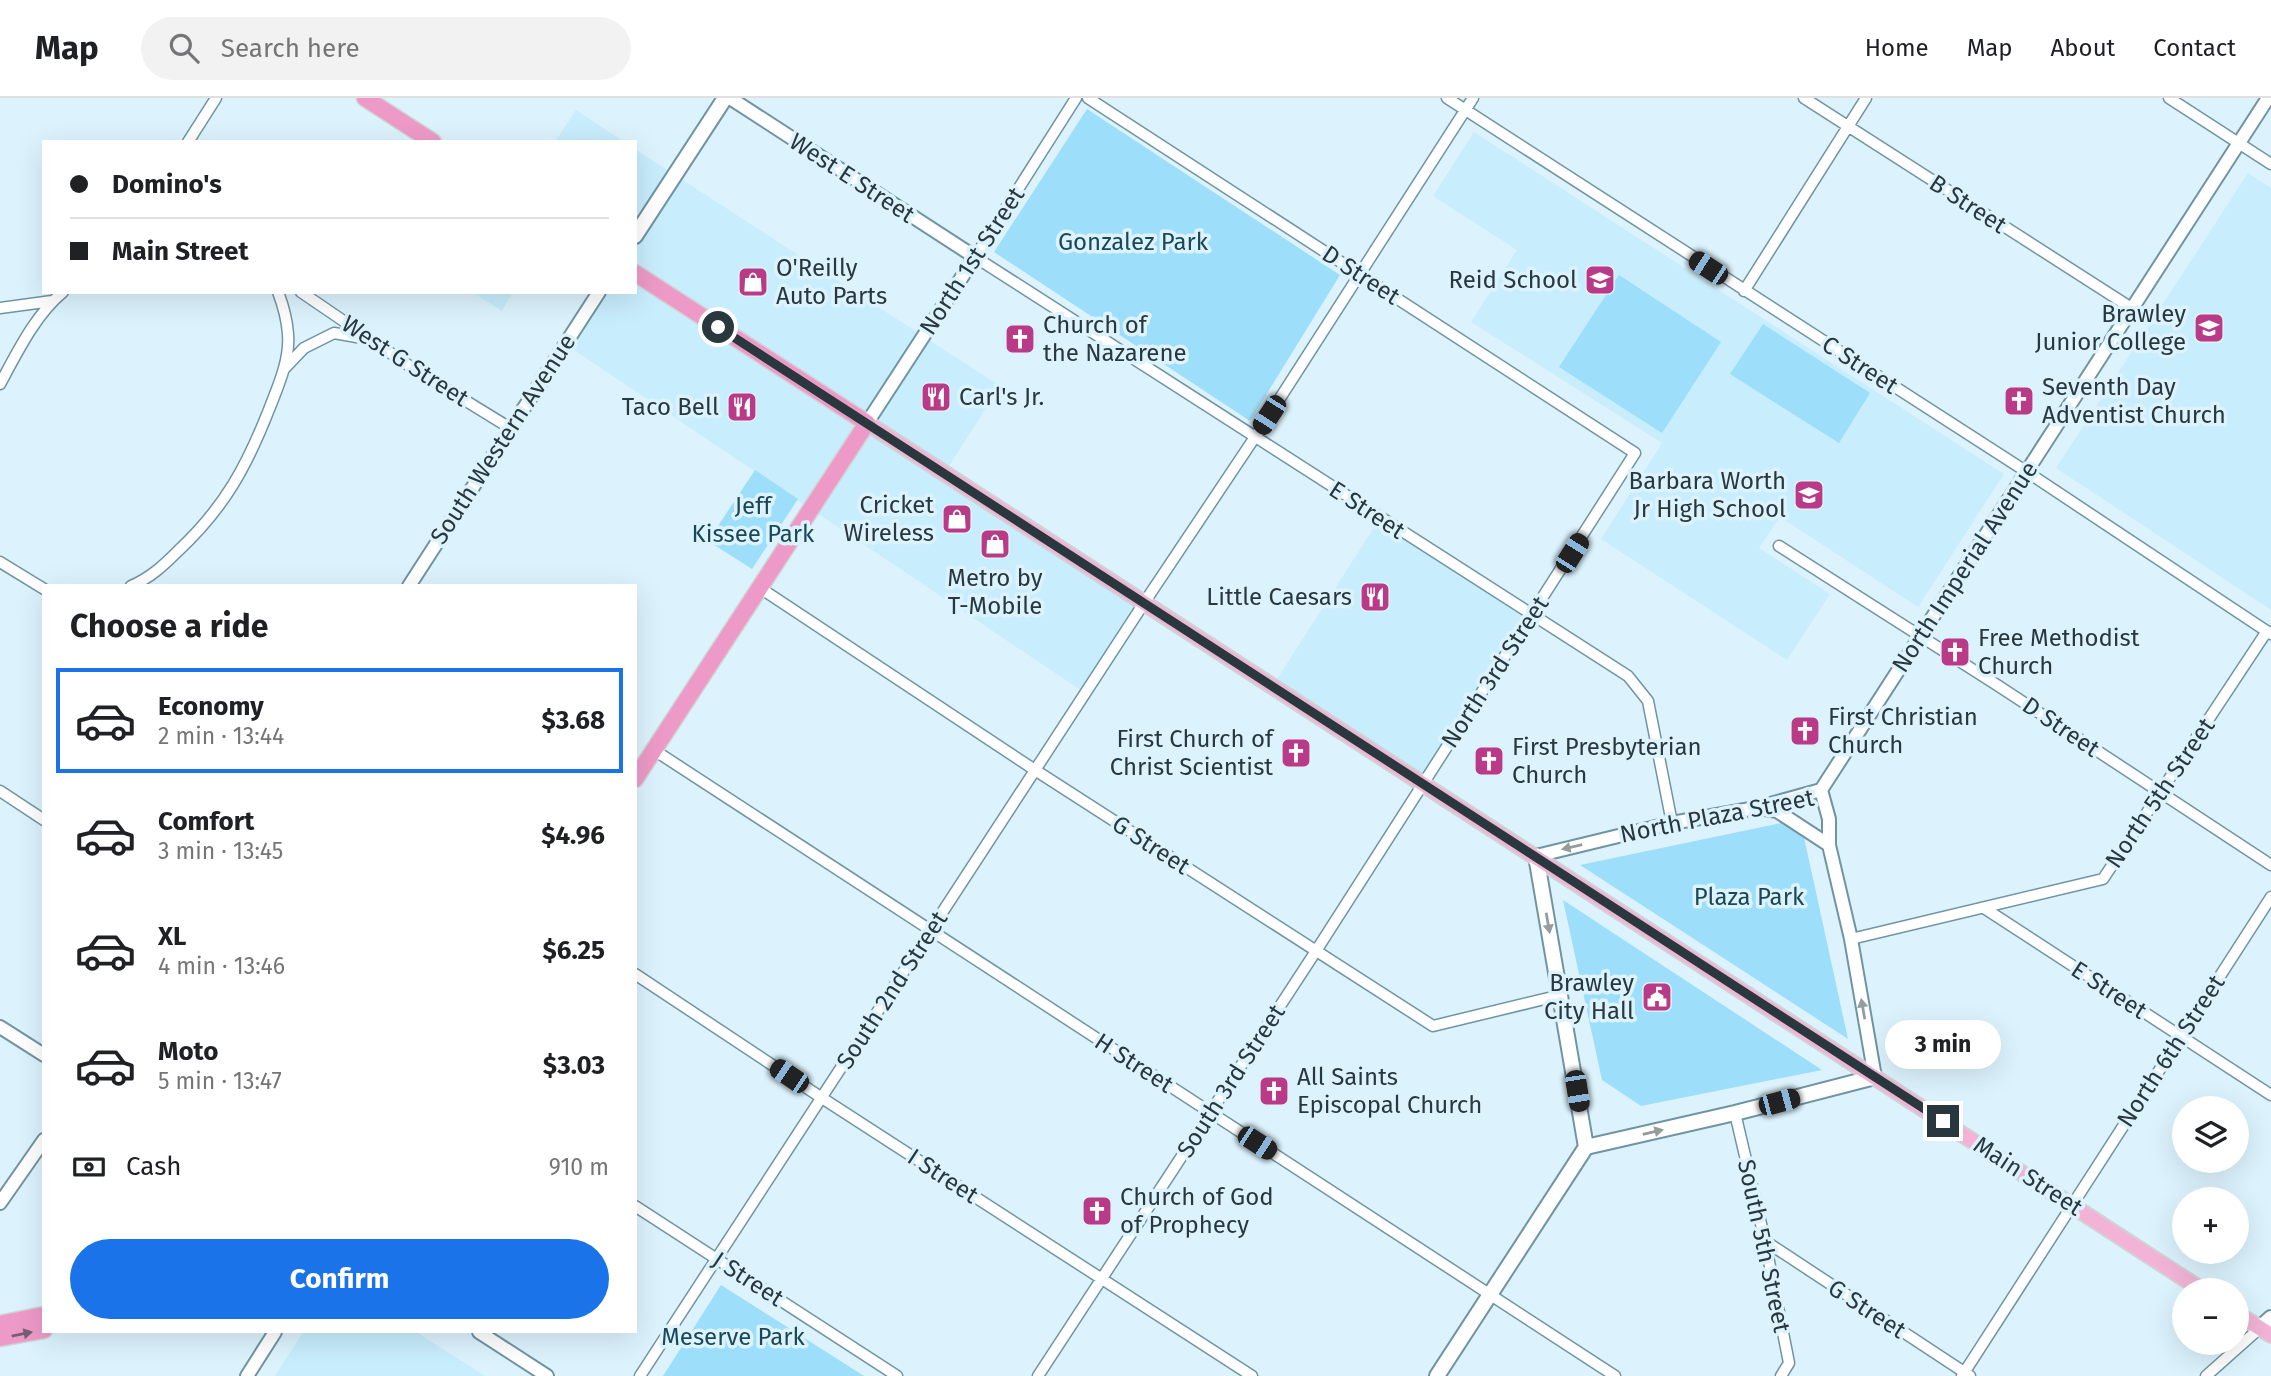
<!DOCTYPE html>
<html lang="en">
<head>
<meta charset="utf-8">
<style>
	:root { --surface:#fff; --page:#f2f2f2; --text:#202124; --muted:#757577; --line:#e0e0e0; --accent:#1a73e8 }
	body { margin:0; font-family:"Fira Sans",sans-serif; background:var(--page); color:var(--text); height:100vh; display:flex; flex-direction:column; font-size:26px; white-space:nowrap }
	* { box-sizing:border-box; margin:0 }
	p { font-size:23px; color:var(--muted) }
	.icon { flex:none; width:38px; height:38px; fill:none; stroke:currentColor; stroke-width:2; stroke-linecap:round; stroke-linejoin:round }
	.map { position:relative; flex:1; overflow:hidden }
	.side { position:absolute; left:42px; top:486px; width:595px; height:749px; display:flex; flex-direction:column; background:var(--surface); border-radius:0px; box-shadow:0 7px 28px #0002 }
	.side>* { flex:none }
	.top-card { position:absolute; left:42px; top:42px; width:595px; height:154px; border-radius:0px; box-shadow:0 7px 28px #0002; display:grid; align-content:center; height:154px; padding:0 28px; background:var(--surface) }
	.tools { position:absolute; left:2172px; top:998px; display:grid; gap:14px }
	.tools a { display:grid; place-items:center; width:77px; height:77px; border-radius:50%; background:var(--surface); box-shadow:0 7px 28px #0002; font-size:35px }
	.end { position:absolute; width:32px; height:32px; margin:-16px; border:9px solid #28383e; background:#fff; box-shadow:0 0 0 4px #fff }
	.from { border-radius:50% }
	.bubble { position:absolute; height:49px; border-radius:24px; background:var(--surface); box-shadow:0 7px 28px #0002; font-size:23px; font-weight:700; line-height:49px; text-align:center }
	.car { position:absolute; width:21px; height:42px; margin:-21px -10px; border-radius:9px; box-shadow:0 0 5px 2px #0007; background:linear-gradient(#222 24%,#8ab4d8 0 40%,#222 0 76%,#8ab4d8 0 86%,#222 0) }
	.top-card b { display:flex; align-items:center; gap:24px; height:66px; font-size:26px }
	.top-card b+b { border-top:2px solid var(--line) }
	.top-card i { width:18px; height:18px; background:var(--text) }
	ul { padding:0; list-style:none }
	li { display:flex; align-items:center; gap:21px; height:105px; margin:0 14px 10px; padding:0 14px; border:4px solid transparent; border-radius:0px }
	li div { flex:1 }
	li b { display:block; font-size:26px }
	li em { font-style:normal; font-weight:700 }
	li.on { border-color:var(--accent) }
	li>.icon { width:63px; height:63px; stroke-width:1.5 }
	h2 { padding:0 28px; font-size:32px; line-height:84px }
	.pay { display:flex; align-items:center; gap:18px; height:77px; padding:0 28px; font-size:26px }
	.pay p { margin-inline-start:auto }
	.action { display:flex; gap:14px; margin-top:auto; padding:14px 28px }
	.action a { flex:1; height:80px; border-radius:42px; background:var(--accent); color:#fff; font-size:28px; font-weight:700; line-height:80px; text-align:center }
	header { display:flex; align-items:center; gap:42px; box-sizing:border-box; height:98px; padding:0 35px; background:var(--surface); border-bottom:2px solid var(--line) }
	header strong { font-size:33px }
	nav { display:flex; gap:38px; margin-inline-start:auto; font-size:24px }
	.search { width:490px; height:63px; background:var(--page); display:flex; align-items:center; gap:18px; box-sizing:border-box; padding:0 24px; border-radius:38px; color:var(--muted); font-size:26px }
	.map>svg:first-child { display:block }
	.built { fill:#c8edfd }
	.green { fill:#9ddefa }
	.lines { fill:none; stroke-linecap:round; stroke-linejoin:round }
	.minor-casing { stroke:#7094a3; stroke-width:13 }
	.tertiary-casing { stroke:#7094a3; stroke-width:16 }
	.secondary-casing { stroke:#7094a3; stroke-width:18 }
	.primary-casing { stroke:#d0d3d5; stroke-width:18 }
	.trunk-casing { stroke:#d0d3d5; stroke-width:19 }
	.minor { stroke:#fff; stroke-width:10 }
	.tertiary { stroke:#fff; stroke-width:12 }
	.secondary { stroke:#fff; stroke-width:14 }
	.primary { stroke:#f2b3d6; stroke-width:14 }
	.trunk { stroke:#ee9ac8; stroke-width:16 }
	.oneway { fill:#949c9e }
	.oneway2 { fill:#775f75 }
	.route { stroke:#28383e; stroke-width:9 }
	.labels { text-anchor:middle; stroke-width:7; stroke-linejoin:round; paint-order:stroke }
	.street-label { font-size:24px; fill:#28383e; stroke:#dcf3fd }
	.park-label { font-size:24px; fill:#1b4858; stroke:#dcf3fd }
	.poi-label { font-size:24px; fill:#28383e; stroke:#dcf3fd; text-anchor:start }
</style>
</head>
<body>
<header>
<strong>Map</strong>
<div class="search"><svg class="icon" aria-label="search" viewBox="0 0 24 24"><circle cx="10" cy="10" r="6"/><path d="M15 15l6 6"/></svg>Search here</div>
<nav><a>Home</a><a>Map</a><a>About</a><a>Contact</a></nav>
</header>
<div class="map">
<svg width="2271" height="1278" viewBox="0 0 2271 1278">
	<rect width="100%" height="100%" fill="#dcf3fd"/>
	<path class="built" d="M576 12 624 44H555Z
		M1474 34 2004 376 1918 509 1780 419 1759 450 1830 496 1787 562 1601 441 1662 345 1471 224 1517 152 1433 98Z
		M635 51 1000 288 944 376 1144 505 1085 595 565 246 599 194H635Z
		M2248 75 2271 90V512L2056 370Z
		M472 194H513L502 213Z
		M1380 420 1532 518 1423 686 1272 589Z
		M303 1234H416L485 1278H275Z"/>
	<path class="green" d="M1087 11 1340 177 1250 323 994 154Z
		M1619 177 1721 244 1662 335 1559 269Z
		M1763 226 1870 295 1839 345 1730 276Z
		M755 372 798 401 752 471 708 443Z
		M1800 721 1848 941 1580 767Z
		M1563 802 1822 972 1641 1008 1602 982Z
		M721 1187 864 1278H663Z"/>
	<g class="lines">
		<g class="minor-casing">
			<path id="minor" d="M1076 0 975 159 1628 578 1648 603 1672 725
				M1447 0 2027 374 2271 536
				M1804 0 2133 211
				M2169 0 2271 66
				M188 44 216 0
				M1744 193 1866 0
				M301 194 414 271 510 330
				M0 210 52 203
				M284 271 304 250 334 235 368 241
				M0 286C17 255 35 217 63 194
				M1779 448 1997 587 2271 767
				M0 464 44 491
				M131 488C150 480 163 468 178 453 225 409 247 368 270 309 279 286 290 261 288 236 287 222 283 207 278 194
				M760 490 1035 672 1433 928 1561 897
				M654 652 1615 1278
				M0 693 44 722
				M1984 810 2271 997
				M1851 841 2103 781 2267 533
				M635 876 822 1000 1252 1278
				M1735 1015 1765 1143 1789 1265 1781 1278
				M635 1108 897 1278
				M1765 1143 1970 1278
				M640 1278 1144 505 1255 339 1473 0
				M1038 1278 1316 853 1635 355 1088 0
				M1962 1278 2271 799
				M2206 1278 2260 1230"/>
		</g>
		<g class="tertiary-casing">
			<path id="tertiary" d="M730 0 975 159 867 325
				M409 488 599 194
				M1821 692 2268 0
				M1821 692 1829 721V747L1851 841 1875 979
				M1760 710 1777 713 1829 747
				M1536 758 1672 725 1756 710 1821 692
				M0 929 44 957
				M0 1105 44 1042
				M479 1234 547 1278
				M247 1278 275 1234"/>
		</g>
		<g class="secondary-casing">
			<path id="secondary" d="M635 138 725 0
				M1536 758 1586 1049
				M1586 1049 1735 1015 1875 979
				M2260 1230 2271 1220
				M1437 1278 1586 1049"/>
		</g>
		<g class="primary-casing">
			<path id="primary" d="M867 325 2202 1192
				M2236 1215 2271 1237"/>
		</g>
		<g class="trunk-casing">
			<path id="trunk" d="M365 0 433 44
				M635 175 867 325 635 681
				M0 1226 44 1217
				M0 1240 44 1232"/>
		</g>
		<use href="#minor" class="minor"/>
		<use href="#tertiary" class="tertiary"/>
		<use href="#secondary" class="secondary"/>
		<use href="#primary" class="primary"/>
		<use href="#trunk" class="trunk"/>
	</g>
	<defs><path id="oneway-solid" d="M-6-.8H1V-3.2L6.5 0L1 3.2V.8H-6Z" transform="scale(1.75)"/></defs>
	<g class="oneway">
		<use href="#oneway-solid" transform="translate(1572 749) rotate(167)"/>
		<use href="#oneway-solid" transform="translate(1548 825) rotate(80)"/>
		<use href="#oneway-solid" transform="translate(1863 911) rotate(-100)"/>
		<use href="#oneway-solid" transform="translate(1653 1034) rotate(-13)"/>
	</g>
	<use class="oneway2" href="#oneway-solid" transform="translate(22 1236) rotate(-11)"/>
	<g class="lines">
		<path class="route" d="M718 229 1943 1023"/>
	</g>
	<defs>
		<g id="school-square" transform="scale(1.575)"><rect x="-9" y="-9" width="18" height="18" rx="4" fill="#b93b88" stroke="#dcf3fd"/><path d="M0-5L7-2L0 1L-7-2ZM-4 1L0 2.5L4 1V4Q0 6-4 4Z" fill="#fff"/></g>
		<g id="shop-square" transform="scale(1.575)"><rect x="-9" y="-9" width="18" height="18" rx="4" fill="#b93b88" stroke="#dcf3fd"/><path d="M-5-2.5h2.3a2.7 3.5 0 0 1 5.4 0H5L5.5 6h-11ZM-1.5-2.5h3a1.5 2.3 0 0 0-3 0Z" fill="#fff"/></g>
		<g id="church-square" transform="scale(1.575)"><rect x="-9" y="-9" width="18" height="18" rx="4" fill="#b93b88" stroke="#dcf3fd"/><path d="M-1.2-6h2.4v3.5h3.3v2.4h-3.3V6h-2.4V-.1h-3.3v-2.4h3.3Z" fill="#fff"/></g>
		<g id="restaurant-square" transform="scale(1.575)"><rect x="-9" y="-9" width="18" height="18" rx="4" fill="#b93b88" stroke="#dcf3fd"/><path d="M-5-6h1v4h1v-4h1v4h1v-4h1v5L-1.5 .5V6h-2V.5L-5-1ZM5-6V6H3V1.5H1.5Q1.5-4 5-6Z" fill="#fff"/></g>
		<g id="civic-square" transform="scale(1.575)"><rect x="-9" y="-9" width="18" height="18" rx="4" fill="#b93b88" stroke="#dcf3fd"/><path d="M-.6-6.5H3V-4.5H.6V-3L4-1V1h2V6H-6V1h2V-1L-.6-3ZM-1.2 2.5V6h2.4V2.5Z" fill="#fff"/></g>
	</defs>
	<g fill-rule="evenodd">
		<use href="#school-square" x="1600" y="182"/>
		<use href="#shop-square" x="753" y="184"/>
		<use href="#school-square" x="2209" y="230"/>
		<use href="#church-square" x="1020" y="241"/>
		<use href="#restaurant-square" x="936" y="299"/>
		<use href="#church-square" x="2019" y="303"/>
		<use href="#restaurant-square" x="742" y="309"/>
		<use href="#school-square" x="1809" y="397"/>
		<use href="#shop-square" x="957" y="421"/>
		<use href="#shop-square" x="995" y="446"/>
		<use href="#restaurant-square" x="1375" y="499"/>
		<use href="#church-square" x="1955" y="554"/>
		<use href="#church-square" x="1805" y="633"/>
		<use href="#church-square" x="1296" y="655"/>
		<use href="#church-square" x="1489" y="663"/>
		<use href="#civic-square" x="1657" y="899"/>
		<use href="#church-square" x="1274" y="993"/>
		<use href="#church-square" x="1097" y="1113"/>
	</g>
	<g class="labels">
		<g class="street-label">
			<text transform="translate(852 80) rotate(33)" y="8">West E Street</text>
			<text transform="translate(1968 106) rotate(33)" y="8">B Street</text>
			<text transform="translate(972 163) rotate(-57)" y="8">North 1st Street</text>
			<text transform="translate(1361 177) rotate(33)" y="8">D Street</text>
			<text transform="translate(405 263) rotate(33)" y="8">West G Street</text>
			<text transform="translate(1860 267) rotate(33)" y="8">C Street</text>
			<text transform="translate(503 341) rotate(-57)" y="8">South Western Avenue</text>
			<text transform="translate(1367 412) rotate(33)" y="8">E Street</text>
			<text transform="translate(1965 469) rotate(-57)" y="8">North Imperial Avenue</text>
			<text transform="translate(1495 574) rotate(-57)" y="8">North 3rd Street</text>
			<text transform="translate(2061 629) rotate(34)" y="8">D Street</text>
			<text transform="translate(2160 695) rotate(-56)" y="8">North 5th Street</text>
			<text transform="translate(1717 718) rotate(-11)" y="8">North Plaza Street</text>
			<text transform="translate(1151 747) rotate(33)" y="8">G Street</text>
			<text transform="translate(892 892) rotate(-57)" y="8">South 2nd Street</text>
			<text transform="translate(2109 892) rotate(33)" y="8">E Street</text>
			<text transform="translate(2171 953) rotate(-57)" y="8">North 6th Street</text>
			<text transform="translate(1134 965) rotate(33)" y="8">H Street</text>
			<text transform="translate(1231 983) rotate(-57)" y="8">South 3rd Street</text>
			<text transform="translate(943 1078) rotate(33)" y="8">I Street</text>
			<text transform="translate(2028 1078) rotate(33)" y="8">Main Street</text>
			<text transform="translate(1764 1148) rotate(78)" y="8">South 5th Street</text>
			<text transform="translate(748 1181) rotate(33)" y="8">J Street</text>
			<text transform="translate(1867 1211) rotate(33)" y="8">G Street</text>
		</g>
		<g class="park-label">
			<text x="1133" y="152">Gonzalez Park</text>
			<text x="753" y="416">Jeff<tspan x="753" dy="28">Kissee Park</tspan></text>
			<text x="1749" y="807">Plaza Park</text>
			<text x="733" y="1247">Meserve Park</text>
		</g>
		<g class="poi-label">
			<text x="776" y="178">O'Reilly<tspan x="776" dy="28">Auto Parts</tspan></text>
			<text x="1577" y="190" text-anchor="end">Reid School</text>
			<text x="2186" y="224" text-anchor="end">Brawley<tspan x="2186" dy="28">Junior College</tspan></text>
			<text x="1043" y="235">Church of<tspan x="1043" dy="28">the Nazarene</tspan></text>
			<text x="2042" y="297">Seventh Day<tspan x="2042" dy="28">Adventist Church</tspan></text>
			<text x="959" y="307">Carl's Jr.</text>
			<text x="719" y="317" text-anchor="end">Taco Bell</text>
			<text x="1786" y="391" text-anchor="end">Barbara Worth<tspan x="1786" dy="28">Jr High School</tspan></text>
			<text x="934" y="415" text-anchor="end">Cricket<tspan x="934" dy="28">Wireless</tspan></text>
			<text x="995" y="488" text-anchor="middle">Metro by<tspan x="995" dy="28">T-Mobile</tspan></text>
			<text x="1352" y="507" text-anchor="end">Little Caesars</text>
			<text x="1978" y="548">Free Methodist<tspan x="1978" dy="28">Church</tspan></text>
			<text x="1828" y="627">First Christian<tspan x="1828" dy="28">Church</tspan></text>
			<text x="1273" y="649" text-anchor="end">First Church of<tspan x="1273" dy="28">Christ Scientist</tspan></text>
			<text x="1512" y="657">First Presbyterian<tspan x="1512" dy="28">Church</tspan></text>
			<text x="1634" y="893" text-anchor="end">Brawley<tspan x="1634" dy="28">City Hall</tspan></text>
			<text x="1297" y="987">All Saints<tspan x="1297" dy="28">Episcopal Church</tspan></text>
			<text x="1120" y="1107">Church of God<tspan x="1120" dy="28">of Prophecy</tspan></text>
		</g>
	</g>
</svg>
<div class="tools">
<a><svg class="icon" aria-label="layers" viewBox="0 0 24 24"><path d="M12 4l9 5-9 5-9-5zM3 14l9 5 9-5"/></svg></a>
<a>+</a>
<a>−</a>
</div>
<i class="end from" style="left:718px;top:229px"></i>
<i class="end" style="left:1943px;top:1023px"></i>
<div class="bubble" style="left:1885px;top:922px;width:116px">3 min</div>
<i class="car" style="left:1708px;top:170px;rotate:303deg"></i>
<i class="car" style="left:1269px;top:317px;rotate:213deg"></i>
<i class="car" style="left:1572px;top:455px;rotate:32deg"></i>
<i class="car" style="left:789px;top:978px;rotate:304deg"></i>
<i class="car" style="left:1577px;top:993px;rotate:171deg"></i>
<i class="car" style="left:1779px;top:1004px;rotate:75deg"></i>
<i class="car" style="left:1257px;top:1045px;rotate:123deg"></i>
<div class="top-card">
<b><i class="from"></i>Domino's</b>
<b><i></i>Main Street</b>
</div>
<section class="side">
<h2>Choose a ride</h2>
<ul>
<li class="on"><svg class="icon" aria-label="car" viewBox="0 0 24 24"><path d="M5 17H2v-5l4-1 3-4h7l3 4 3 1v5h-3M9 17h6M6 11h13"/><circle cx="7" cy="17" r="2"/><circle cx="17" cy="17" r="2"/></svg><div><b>Economy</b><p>2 min · 13:44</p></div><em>$3.68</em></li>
<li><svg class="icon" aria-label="car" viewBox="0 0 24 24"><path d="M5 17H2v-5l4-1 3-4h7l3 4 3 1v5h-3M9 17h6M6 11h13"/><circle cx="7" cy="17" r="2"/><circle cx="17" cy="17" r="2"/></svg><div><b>Comfort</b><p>3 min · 13:45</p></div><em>$4.96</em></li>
<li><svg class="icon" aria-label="car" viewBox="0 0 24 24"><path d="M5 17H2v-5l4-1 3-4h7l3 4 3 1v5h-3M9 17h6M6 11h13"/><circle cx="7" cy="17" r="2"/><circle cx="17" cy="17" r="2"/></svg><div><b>XL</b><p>4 min · 13:46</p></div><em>$6.25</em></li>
<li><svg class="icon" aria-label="car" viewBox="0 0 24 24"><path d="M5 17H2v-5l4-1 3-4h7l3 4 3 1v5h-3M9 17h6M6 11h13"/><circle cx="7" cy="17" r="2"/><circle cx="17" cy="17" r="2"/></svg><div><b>Moto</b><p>5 min · 13:47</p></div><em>$3.03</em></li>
</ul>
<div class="pay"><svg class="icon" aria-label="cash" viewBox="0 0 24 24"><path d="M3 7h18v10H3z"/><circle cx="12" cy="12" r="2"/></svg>Cash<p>910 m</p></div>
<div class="action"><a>Confirm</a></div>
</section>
</div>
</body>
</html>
